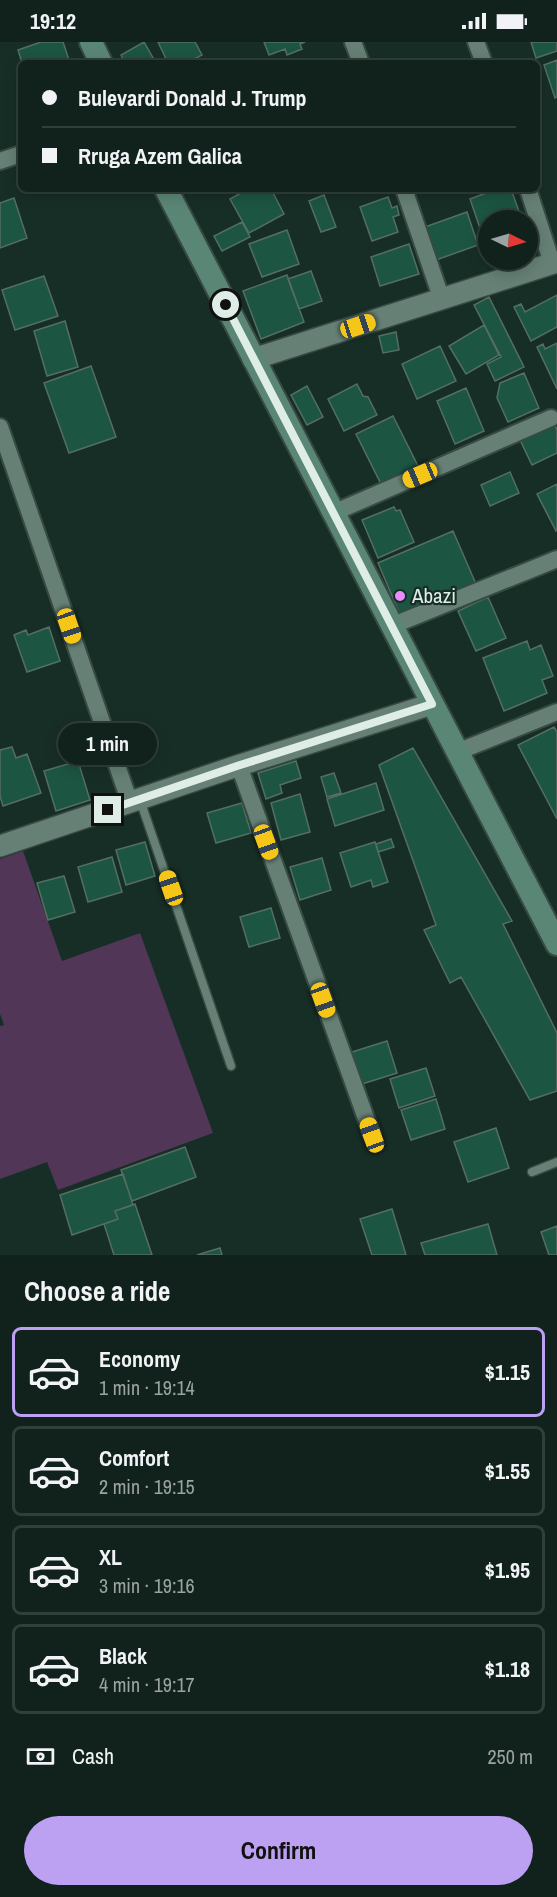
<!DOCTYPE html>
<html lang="en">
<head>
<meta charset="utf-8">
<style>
	:root { --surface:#11221c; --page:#1e2f29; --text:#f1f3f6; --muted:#9ca4a3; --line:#303f3b; --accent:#bca0f2 }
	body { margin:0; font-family:"Archivo Narrow",sans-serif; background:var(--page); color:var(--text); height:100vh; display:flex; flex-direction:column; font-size:22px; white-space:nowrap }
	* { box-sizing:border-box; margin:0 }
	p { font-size:20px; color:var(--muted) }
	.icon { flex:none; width:33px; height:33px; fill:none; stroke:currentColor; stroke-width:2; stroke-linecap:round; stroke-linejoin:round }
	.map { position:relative; height:1213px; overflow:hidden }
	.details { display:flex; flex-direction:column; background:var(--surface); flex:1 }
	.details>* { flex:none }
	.hud { position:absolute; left:18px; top:18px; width:522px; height:132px; border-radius:9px; box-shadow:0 3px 15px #0003,0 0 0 2px var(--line); display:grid; align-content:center; height:132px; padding:0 24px; background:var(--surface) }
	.needle { width:39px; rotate:95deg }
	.controls { position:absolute; left:478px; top:168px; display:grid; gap:12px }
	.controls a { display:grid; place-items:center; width:60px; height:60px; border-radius:50%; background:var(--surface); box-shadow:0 3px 15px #0003,0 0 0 2px var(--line); font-size:30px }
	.end { position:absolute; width:27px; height:27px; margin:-14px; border:8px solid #dfede7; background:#111; box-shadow:0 0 0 3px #111 }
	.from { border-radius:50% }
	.bubble { position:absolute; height:42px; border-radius:21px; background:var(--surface); box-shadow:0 3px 15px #0003,0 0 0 2px var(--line); font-size:20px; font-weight:700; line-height:42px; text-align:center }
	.car { position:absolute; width:18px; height:36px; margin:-18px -9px; border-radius:8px; box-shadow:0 0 4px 2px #0007; background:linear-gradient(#f5c518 24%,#345 0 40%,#f5c518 0 76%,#345 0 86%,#f5c518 0) }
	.hud b { display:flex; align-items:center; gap:21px; height:57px; font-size:22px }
	.hud b+b { border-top:2px solid var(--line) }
	.hud i { width:15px; height:15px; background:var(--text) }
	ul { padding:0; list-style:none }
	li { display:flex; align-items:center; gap:18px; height:90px; margin:0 12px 9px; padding:0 12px; border:3px solid var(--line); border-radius:9px }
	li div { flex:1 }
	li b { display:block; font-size:22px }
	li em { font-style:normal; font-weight:700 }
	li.on { border-color:var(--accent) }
	li>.icon { width:54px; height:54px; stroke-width:1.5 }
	h2 { padding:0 24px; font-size:27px; line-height:72px }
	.pay { display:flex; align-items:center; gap:15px; height:66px; padding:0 24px; font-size:22px }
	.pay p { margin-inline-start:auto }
	.primary-button { display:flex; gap:12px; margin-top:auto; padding:12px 24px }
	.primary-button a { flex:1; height:69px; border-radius:36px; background:var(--accent); color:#111; font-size:24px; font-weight:700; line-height:69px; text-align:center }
	.status { display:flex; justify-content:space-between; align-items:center; height:42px; padding:0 30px; background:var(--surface); direction:ltr }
	.status svg { height:16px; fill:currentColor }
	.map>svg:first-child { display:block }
	.green { fill:#513657 }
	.building { fill:#1c5542; stroke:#556e64; stroke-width:1.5 }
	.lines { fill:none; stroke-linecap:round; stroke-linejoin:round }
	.service-casing { stroke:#374a43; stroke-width:11 }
	.minor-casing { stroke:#374a43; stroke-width:20 }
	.tertiary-casing { stroke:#374a43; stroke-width:24 }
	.secondary-casing { stroke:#374a43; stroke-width:26 }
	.service { stroke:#668075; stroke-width:8 }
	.minor { stroke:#668075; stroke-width:16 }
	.tertiary { stroke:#668075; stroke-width:21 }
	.secondary { stroke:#5a8676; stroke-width:22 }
	.route { stroke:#dfede7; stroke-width:8 }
	.poi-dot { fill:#e98dfd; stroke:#172e26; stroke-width:2 }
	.labels { text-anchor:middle; stroke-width:4.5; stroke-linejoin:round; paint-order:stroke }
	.poi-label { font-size:21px; fill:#dfede7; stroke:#172e26; text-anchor:start }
</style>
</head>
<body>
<div class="status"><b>19:12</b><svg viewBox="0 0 49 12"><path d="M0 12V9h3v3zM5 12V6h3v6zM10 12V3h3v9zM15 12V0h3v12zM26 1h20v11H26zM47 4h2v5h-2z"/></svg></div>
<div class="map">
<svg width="557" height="1213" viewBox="0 0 557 1213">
	<rect width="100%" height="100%" fill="#172e26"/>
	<path class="green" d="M23 809 62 919 140 891 213 1091 58 1148 47 1120 0 1137V984L4 983 0 972V817Z"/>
	<path class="building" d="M41 0H63L70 21H22L18 8Z
		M144 0 156 21H125L121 13Z
		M158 0H195L202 13 187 21H168Z
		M264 0H305L300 2 302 7 287 13 285 7 269 13Z
		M531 0H557V9L536 16Z
		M557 18V55L555 56 544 23Z
		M248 147H271L284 172 249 191 230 157Z
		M497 147H511L522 178H489V196L484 198 470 157Z
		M324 153 336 185 321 190 309 159Z
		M388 155 392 166 397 164 399 173 393 175 398 190 372 199 360 165Z
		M14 156 27 196 0 206V161Z
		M467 170 478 203 436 218 425 185Z
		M242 180 250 195 222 209 214 194Z
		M287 188 299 222 262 235 249 202Z
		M409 202 419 232 380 244 371 215Z
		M311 229 322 259 299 267 288 237Z
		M287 233 304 280 261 297 243 249Z
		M44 234 58 274 15 288 2 248Z
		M557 253V285L531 299 514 265 521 262 525 270Z
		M489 255 524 325 495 339 487 322 501 315 474 263Z
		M65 279 78 325 47 334 34 289Z
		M484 283 499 313 466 332 449 304Z
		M396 290 399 308 383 311 379 294Z
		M557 301V347L537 305 543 302 545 307Z
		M440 304 456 339 417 357 402 322Z
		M91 324 116 395 69 411 44 341Z
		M524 331 539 366 508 380 497 356 500 341Z
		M357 342 363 354 368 355 377 373 344 389 328 357Z
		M307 344 323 375 307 383 291 353Z
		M466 346 484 389 455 402 437 359Z
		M393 374 418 424 381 442 356 392Z
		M554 381 557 388V411L532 423 520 398Z
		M510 430 519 451 490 464 481 443Z
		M557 442V488L556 489 537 452Z
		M394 465 396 469 400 468 414 500 378 516 362 478Z
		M453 489 476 542 401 575 378 521Z
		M488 555 506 596 476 609 458 569Z
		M49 585 60 619 27 630 14 593 26 588 28 593Z
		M527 599 530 608 541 603 553 634 542 638 547 651 504 669 483 616Z
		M554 685 557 690V777L518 703Z
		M12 705 16 716 27 712 41 751 3 764 0 754V708Z
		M413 706 512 879 503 882 557 991V1049L530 1058 461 935 450 941 424 888 436 883 379 723Z
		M78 719 90 758 56 769 44 729Z
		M296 719 301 736 280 743 282 751 266 757 258 731Z
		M334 731 341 751 327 755 321 735Z
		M376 741 384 768 335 784 327 757Z
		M300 752 310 790 281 798 271 761Z
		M242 761 251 791 216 801 207 771Z
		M391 797 394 805 378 810 376 802Z
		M145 800 155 834 126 843 116 808Z
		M375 800 388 840 373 845 371 838 351 845 340 811Z
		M112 815 122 850 88 860 78 825Z
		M322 816 331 848 300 858 290 825Z
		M64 834 75 870 48 878 37 841Z
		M271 866 280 896 249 905 240 875Z
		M387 999 397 1031 362 1042 352 1010Z
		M426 1026 435 1054 399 1066 390 1037Z
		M436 1057 445 1087 411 1098 401 1068Z
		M496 1086 509 1126 468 1140 454 1100Z
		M185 1105 196 1135 132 1159 121 1128Z
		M123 1132 133 1163 115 1169 118 1177 72 1193 60 1153Z
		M135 1162 152 1213H114L104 1182 118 1177 115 1169Z
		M392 1167 406 1213H372L360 1177Z
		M488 1182 497 1213H425L421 1201Z
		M557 1184V1213H549L541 1190Z
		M220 1206 222 1213H197Z"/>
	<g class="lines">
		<g class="service-casing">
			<path id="service" d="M140 758 231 1024
				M532 1130 557 1120"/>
		</g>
		<g class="minor-casing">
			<path id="minor" d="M353 0 361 21
				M476 0 484 21
				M0 119 21 112
				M404 147 442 258
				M528 147 552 221
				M0 385 130 761
				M333 471 551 376
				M391 584 557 517
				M457 710 557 670
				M237 724 242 732 372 1093"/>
		</g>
		<g class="tertiary-casing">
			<path id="tertiary" d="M253 317 557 220
				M0 804 237 724 432 662"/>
		</g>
		<g class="secondary-casing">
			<path id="secondary" d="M91 0 101 21
				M166 147 557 902"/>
		</g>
		<use href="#service" class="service"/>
		<use href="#minor" class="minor"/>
		<use href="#tertiary" class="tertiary"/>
		<use href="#secondary" class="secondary"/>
	</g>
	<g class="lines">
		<path class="route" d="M108 768 237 724 432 662 226 263"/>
	</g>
	<circle class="poi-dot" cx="400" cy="554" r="6"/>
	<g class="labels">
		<g class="poi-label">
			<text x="412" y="561">Abazi</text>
		</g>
	</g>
</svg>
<div class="controls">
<a><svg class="needle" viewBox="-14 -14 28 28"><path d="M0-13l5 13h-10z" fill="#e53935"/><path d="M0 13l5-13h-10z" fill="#9ca4a3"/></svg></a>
</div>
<i class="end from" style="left:226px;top:263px"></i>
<i class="end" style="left:108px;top:768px"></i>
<div class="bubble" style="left:58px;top:681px;width:99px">1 min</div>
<i class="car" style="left:358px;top:284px;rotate:72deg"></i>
<i class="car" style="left:420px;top:433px;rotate:247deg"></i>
<i class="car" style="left:69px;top:584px;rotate:161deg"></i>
<i class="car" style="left:266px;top:800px;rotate:160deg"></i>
<i class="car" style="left:171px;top:846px;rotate:341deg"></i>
<i class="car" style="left:323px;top:958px;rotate:160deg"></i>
<i class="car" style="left:372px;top:1093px;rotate:340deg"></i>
<div class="hud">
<b><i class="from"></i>Bulevardi Donald J. Trump</b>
<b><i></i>Rruga Azem Galica</b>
</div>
</div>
<section class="details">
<h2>Choose a ride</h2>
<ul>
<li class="on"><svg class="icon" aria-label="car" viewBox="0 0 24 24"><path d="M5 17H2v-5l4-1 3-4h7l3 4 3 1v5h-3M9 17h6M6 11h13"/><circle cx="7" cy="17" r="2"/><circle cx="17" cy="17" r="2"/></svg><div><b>Economy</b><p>1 min · 19:14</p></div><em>$1.15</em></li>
<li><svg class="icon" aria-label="car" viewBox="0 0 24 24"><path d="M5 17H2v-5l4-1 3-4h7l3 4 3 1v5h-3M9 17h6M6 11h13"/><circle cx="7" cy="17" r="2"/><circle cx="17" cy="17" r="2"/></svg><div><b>Comfort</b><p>2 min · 19:15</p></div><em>$1.55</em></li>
<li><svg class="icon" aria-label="car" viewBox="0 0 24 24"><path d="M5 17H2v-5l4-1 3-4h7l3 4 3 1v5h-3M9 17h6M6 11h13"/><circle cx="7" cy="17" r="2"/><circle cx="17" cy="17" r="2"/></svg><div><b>XL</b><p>3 min · 19:16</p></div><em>$1.95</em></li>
<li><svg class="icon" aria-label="car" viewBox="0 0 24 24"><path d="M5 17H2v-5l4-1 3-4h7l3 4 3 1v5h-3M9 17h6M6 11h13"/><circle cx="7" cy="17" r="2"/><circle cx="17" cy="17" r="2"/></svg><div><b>Black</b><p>4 min · 19:17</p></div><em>$1.18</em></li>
</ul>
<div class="pay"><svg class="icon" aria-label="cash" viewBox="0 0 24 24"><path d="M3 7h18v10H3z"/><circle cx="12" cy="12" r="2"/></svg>Cash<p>250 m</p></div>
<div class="primary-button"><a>Confirm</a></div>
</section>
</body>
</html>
